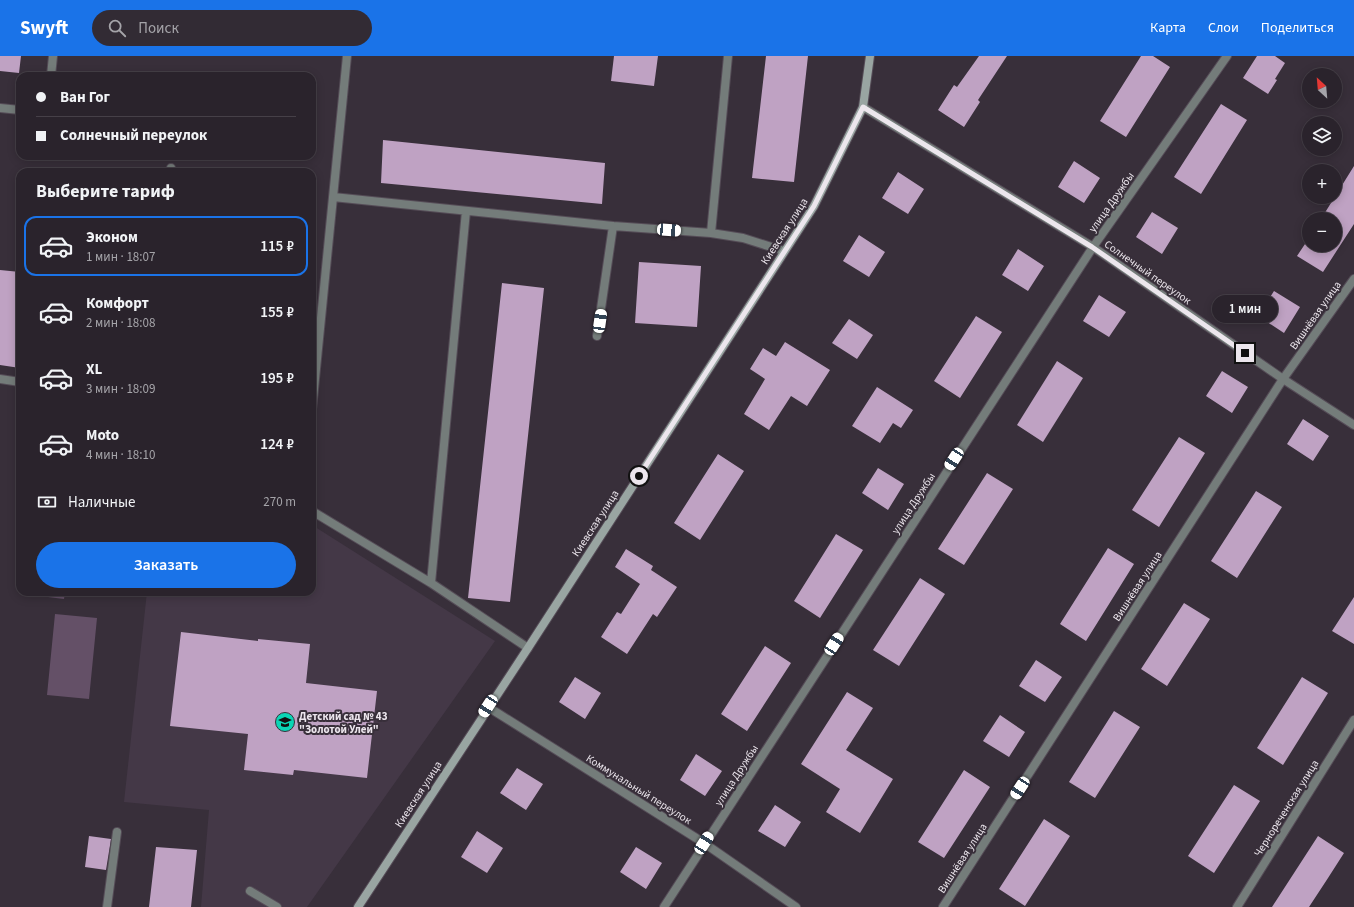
<!DOCTYPE html>
<html lang="ru">
<head>
<meta charset="utf-8">
<style>
	:root { --surface:#2a232c; --page:#322b34; --text:#f1f3f6; --muted:#a5a4a9; --line:#464048; --accent:#1a73e8 }
	body { margin:0; font-family:"Source Sans 3",sans-serif; background:var(--page); color:var(--text); height:100vh; display:flex; flex-direction:column; font-size:15px; white-space:nowrap }
	* { box-sizing:border-box; margin:0 }
	p { font-size:13px; color:var(--muted) }
	.icon { flex:none; width:22px; height:22px; fill:none; stroke:currentColor; stroke-width:2; stroke-linecap:round; stroke-linejoin:round }
	.map { position:relative; flex:1; overflow:hidden }
	.details { position:absolute; left:16px; top:112px; width:300px; height:428px; display:flex; flex-direction:column; background:var(--surface); border-radius:12px; box-shadow:0 2px 10px #0003,0 0 0 1px var(--line) }
	.details>* { flex:none }
	.guide { position:absolute; left:16px; top:16px; width:300px; height:88px; border-radius:12px; box-shadow:0 2px 10px #0003,0 0 0 1px var(--line); display:grid; align-content:center; height:88px; padding:0 20px; background:var(--surface) }
	.needle { width:26px; rotate:334deg }
	.controls { position:absolute; left:1302px; top:12px; display:grid; gap:8px }
	.controls a { display:grid; place-items:center; width:40px; height:40px; border-radius:50%; background:var(--surface); box-shadow:0 2px 10px #0003,0 0 0 1px var(--line); font-size:20px }
	.end { position:absolute; width:18px; height:18px; margin:-9px; border:5px solid #ece6ed; background:#111; box-shadow:0 0 0 2px #111 }
	.from { border-radius:50% }
	.bubble { position:absolute; height:28px; border-radius:14px; background:var(--surface); box-shadow:0 2px 10px #0003,0 0 0 1px var(--line); font-size:13px; font-weight:600; line-height:28px; text-align:center }
	.car { position:absolute; width:12px; height:24px; margin:-12px -6px; border-radius:5px; box-shadow:0 0 3px 1px #0007; background:linear-gradient(#fff 24%,#345 0 40%,#fff 0 76%,#345 0 86%,#fff 0) }
	.guide b { display:flex; align-items:center; gap:14px; height:38px; font-size:15px }
	.guide b+b { border-top:1px solid var(--line) }
	.guide i { width:10px; height:10px; background:var(--text) }
	ul { padding:0; list-style:none }
	li { display:flex; align-items:center; gap:12px; height:60px; margin:0 8px 6px; padding:0 12px; border:2px solid transparent; border-radius:12px }
	li div { flex:1 }
	li b { display:block; font-size:15px }
	li em { font-style:normal; font-weight:600 }
	li.selected { border-color:var(--accent) }
	li>.icon { width:36px; height:36px; stroke-width:1.5 }
	h2 { padding:0 20px; font-size:18px; line-height:48px }
	.pay { display:flex; align-items:center; gap:10px; height:44px; padding:0 20px; font-size:15px }
	.pay p { margin-inline-start:auto }
	.button { display:flex; gap:8px; margin-top:auto; padding:8px 20px }
	.button a { flex:1; height:46px; border-radius:24px; background:var(--accent); color:#fff; font-size:16px; font-weight:600; line-height:46px; text-align:center }
	header { display:flex; align-items:center; gap:24px; box-sizing:border-box; height:56px; padding:0 20px; background:var(--accent); color:#fff }
	header strong { font-size:19px }
	nav { display:flex; gap:22px; margin-inline-start:auto; font-size:14px }
	.search { width:280px; height:36px; background:var(--page); display:flex; align-items:center; gap:10px; box-sizing:border-box; padding:0 14px; border-radius:22px; color:var(--muted); font-size:15px }
	.map>svg:first-child { display:block }
	.built { fill:#443847 }
	.green { fill:#645067 }
	.building { fill:#bfa2c3 }
	.lines { fill:none; stroke-linecap:round; stroke-linejoin:round }
	.service-casing { stroke:#554c57; stroke-width:10 }
	.minor-casing { stroke:#554c57; stroke-width:10 }
	.secondary-casing { stroke:#554c57; stroke-width:10 }
	.service { stroke:#747c7a; stroke-width:8 }
	.minor { stroke:#747c7a; stroke-width:8 }
	.secondary { stroke:#99a5a2; stroke-width:8 }
	.route { stroke:#ece6ed; stroke-width:5 }
	.labels { text-anchor:middle; stroke-width:4; stroke-linejoin:round; paint-order:stroke }
	.street-label { font-size:11px; fill:#ece6ed; stroke:#382f3a }
	.poi-label { font-size:11px; font-weight:bold; fill:#ece6ed; stroke:#382f3a; text-anchor:start }
</style>
</head>
<body>
<header>
<strong>Swyft</strong>
<div class="search"><svg class="icon" aria-label="search" viewBox="0 0 24 24"><circle cx="10" cy="10" r="6"/><path d="M15 15l6 6"/></svg>Поиск</div>
<nav><a>Карта</a><a>Слои</a><a>Поделиться</a></nav>
</header>
<div class="map">
<svg width="1354" height="851" viewBox="0 0 1354 851">
	<rect width="100%" height="100%" fill="#382f3a"/>
	<path class="built" d="M312 469 495 585 307 851H201L209 754 124 746 147 536H312Z"/>
	<path class="green" d="M32 536H65L64 543 32 539Z
		M55 558 97 562 89 643 47 639Z"/>
	<path class="building" d="M0 0H21L19 17 0 15Z
		M614 0H658L654 30 611 25Z
		M766 0H808L794 126 752 122Z
		M979 0H1007L978 44 980 46 964 71 938 54 954 29 957 31Z
		M1141 0H1153L1170 11 1126 81 1100 65Z
		M1257 0H1275L1285 7 1275 23 1277 24 1268 38 1243 22Z
		M1221 48 1247 64 1201 138 1174 121Z
		M383 84 605 107 602 148 381 127Z
		M1074 105 1100 122 1084 147 1058 131Z
		M1354 110V168L1323 216 1297 200 1309 182V189H1335V163H1321Z
		M898 116 924 133 908 158 882 142Z
		M1152 156 1178 172 1162 198 1136 181Z
		M859 179 885 196 869 221 843 205Z
		M1018 193 1044 210 1028 235 1002 219Z
		M639 206 701 210 697 271 635 267Z
		M0 214 20 216V312L0 309Z
		M502 227 544 232 510 546 468 542Z
		M1274 235 1300 251 1284 277 1258 260Z
		M1099 239 1126 256 1109 281 1083 265Z
		M976 260 1002 276 960 342 934 325Z
		M849 263 873 279 857 303 832 287Z
		M785 286 830 314 807 350 791 340 769 374 744 358 765 323 750 313 763 292 776 300Z
		M1057 305 1083 322 1043 386 1017 369Z
		M1222 315 1248 331 1232 357 1206 340Z
		M877 331 913 354 901 372 893 367 880 387 852 370Z
		M1303 363 1329 380 1313 405 1287 388Z
		M1179 381 1205 397 1159 471 1132 454Z
		M718 398 744 415 700 484 674 467Z
		M878 412 904 428 888 454 862 437Z
		M987 417 1013 433 964 509 938 493Z
		M1256 435 1282 451 1237 522 1211 505Z
		M836 478 863 494 820 562 794 545Z
		M1108 492 1134 508 1086 585 1060 568Z
		M626 493 653 510 651 514 677 531 657 561 653 558 627 598 601 581 617 556 621 558 640 528 615 511Z
		M920 522 945 538 899 610 873 594Z
		M1354 541V588L1332 575Z
		M1184 547 1210 563 1167 630 1141 613Z
		M181 576 258 585V583L310 588 306 627 377 635 367 722 294 714 293 719 244 714 248 678 170 670Z
		M765 590 791 607 747 675 721 658Z
		M1036 604 1062 621 1045 646 1019 630Z
		M575 621 601 637 585 663 559 646Z
		M1302 621 1328 637 1283 709 1257 692Z
		M847 636 873 652 846 694 893 723 860 777 826 756 840 733 801 708Z
		M1114 655 1140 671 1095 742 1069 726Z
		M1000 659 1025 676 1009 701 983 685Z
		M696 698 722 715 705 740 680 724Z
		M517 712 543 728 526 754 500 737Z
		M964 714 990 731 944 802 918 786Z
		M1234 729 1260 745 1214 817 1188 800Z
		M775 749 801 766 785 791 758 775Z
		M1044 763 1070 780 1025 850 999 833Z
		M477 775 503 792 487 817 461 801Z
		M89 780 111 783 106 814 85 811Z
		M1318 780 1344 797 1328 822 1309 851H1272Z
		M156 791 197 794 191 851H149Z
		M636 791 662 807 646 833 620 816Z"/>
	<g class="lines">
		<g class="service-casing">
			<path id="service" d="M51 20 53 0
				M0 52 20 54
				M171 116V112
				M333 141 613 170 711 177 743 182 784 195
				M711 177 728 0
				M597 280 613 170
				M0 323 20 326
				M312 353 347 0
				M312 455 431 527 528 592
				M431 527 466 155
				M250 835 277 851
				M107 851 117 776"/>
		</g>
		<g class="minor-casing">
			<path id="minor" d="M863 51 1093 191 1283 323 1354 369
				M488 651 704 787 796 851
				M664 851 1093 191 1227 0
				M943 851 1283 323 1354 223
				M1237 851 1354 664"/>
		</g>
		<g class="secondary-casing">
			<path id="secondary" d="M358 851 528 592 814 150 863 51 870 0"/>
		</g>
		<use href="#service" class="service"/>
		<use href="#minor" class="minor"/>
		<use href="#secondary" class="secondary"/>
	</g>
	<g class="lines">
		<path class="route" d="M639 420 814 150 863 51 1092 191 1245 297"/>
	</g>
	<defs>
		<g id="school-disc" transform="scale(1)"><circle r="9.5" fill="#0ad5b5" stroke="#382f3a"/><path d="M0-5L7-2L0 1L-7-2ZM-4 1L0 2.5L4 1V4Q0 6-4 4Z" fill="#111"/></g>
	</defs>
	<g fill-rule="evenodd">
		<use href="#school-disc" x="285" y="666"/>
	</g>
	<g class="labels">
		<g class="street-label">
			<text transform="translate(1111 146) rotate(-55)" y="4">улица Дружбы</text>
			<text transform="translate(784 175) rotate(-57)" y="4">Киевская улица</text>
			<text transform="translate(1148 216) rotate(35)" y="4">Солнечный переулок</text>
			<text transform="translate(1315 259) rotate(-55)" y="4">Вишнёвая улица</text>
			<text transform="translate(913 447) rotate(-57)" y="4">улица Дружбы</text>
			<text transform="translate(595 467) rotate(-57)" y="4">Киевская улица</text>
			<text transform="translate(1137 530) rotate(-57)" y="4">Вишнёвая улица</text>
			<text transform="translate(736 719) rotate(-57)" y="4">улица Дружбы</text>
			<text transform="translate(639 733) rotate(32)" y="4">Коммунальный переулок</text>
			<text transform="translate(418 738) rotate(-57)" y="4">Киевская улица</text>
			<text transform="translate(1286 752) rotate(-58)" y="4">Чернореченская улица</text>
			<text transform="translate(962 802) rotate(-57)" y="4">Вишнёвая улица</text>
		</g>
		<g class="poi-label">
			<text x="299" y="664">Детский сад № 43<tspan x="299" dy="13">"Золотой Улей"</tspan></text>
		</g>
	</g>
</svg>
<div class="controls">
<a><svg class="needle" viewBox="-14 -14 28 28"><path d="M0-13l5 13h-10z" fill="#e53935"/><path d="M0 13l5-13h-10z" fill="#a5a4a9"/></svg></a>
<a><svg class="icon" aria-label="layers" viewBox="0 0 24 24"><path d="M12 4l9 5-9 5-9-5zM3 14l9 5 9-5"/></svg></a>
<a>+</a>
<a>−</a>
</div>
<i class="end from" style="left:639px;top:420px"></i>
<i class="end" style="left:1245px;top:297px"></i>
<div class="bubble" style="left:1212px;top:239px;width:66px">1 мин</div>
<i class="car" style="left:669px;top:174px;rotate:94deg"></i>
<i class="car" style="left:600px;top:265px;rotate:8deg"></i>
<i class="car" style="left:954px;top:403px;rotate:213deg"></i>
<i class="car" style="left:834px;top:588px;rotate:33deg"></i>
<i class="car" style="left:488px;top:650px;rotate:213deg"></i>
<i class="car" style="left:1020px;top:732px;rotate:213deg"></i>
<i class="car" style="left:704px;top:787px;rotate:33deg"></i>
<div class="guide">
<b><i class="from"></i>Ван Гог</b>
<b><i></i>Солнечный переулок</b>
</div>
<section class="details">
<h2>Выберите тариф</h2>
<ul>
<li class="selected"><svg class="icon" aria-label="car" viewBox="0 0 24 24"><path d="M5 17H2v-5l4-1 3-4h7l3 4 3 1v5h-3M9 17h6M6 11h13"/><circle cx="7" cy="17" r="2"/><circle cx="17" cy="17" r="2"/></svg><div><b>Эконом</b><p>1 мин · 18:07</p></div><em>115 ₽</em></li>
<li><svg class="icon" aria-label="car" viewBox="0 0 24 24"><path d="M5 17H2v-5l4-1 3-4h7l3 4 3 1v5h-3M9 17h6M6 11h13"/><circle cx="7" cy="17" r="2"/><circle cx="17" cy="17" r="2"/></svg><div><b>Комфорт</b><p>2 мин · 18:08</p></div><em>155 ₽</em></li>
<li><svg class="icon" aria-label="car" viewBox="0 0 24 24"><path d="M5 17H2v-5l4-1 3-4h7l3 4 3 1v5h-3M9 17h6M6 11h13"/><circle cx="7" cy="17" r="2"/><circle cx="17" cy="17" r="2"/></svg><div><b>XL</b><p>3 мин · 18:09</p></div><em>195 ₽</em></li>
<li><svg class="icon" aria-label="car" viewBox="0 0 24 24"><path d="M5 17H2v-5l4-1 3-4h7l3 4 3 1v5h-3M9 17h6M6 11h13"/><circle cx="7" cy="17" r="2"/><circle cx="17" cy="17" r="2"/></svg><div><b>Moto</b><p>4 мин · 18:10</p></div><em>124 ₽</em></li>
</ul>
<div class="pay"><svg class="icon" aria-label="cash" viewBox="0 0 24 24"><path d="M3 7h18v10H3z"/><circle cx="12" cy="12" r="2"/></svg>Наличные<p>270 m</p></div>
<div class="button"><a>Заказать</a></div>
</section>
</div>
</body>
</html>
